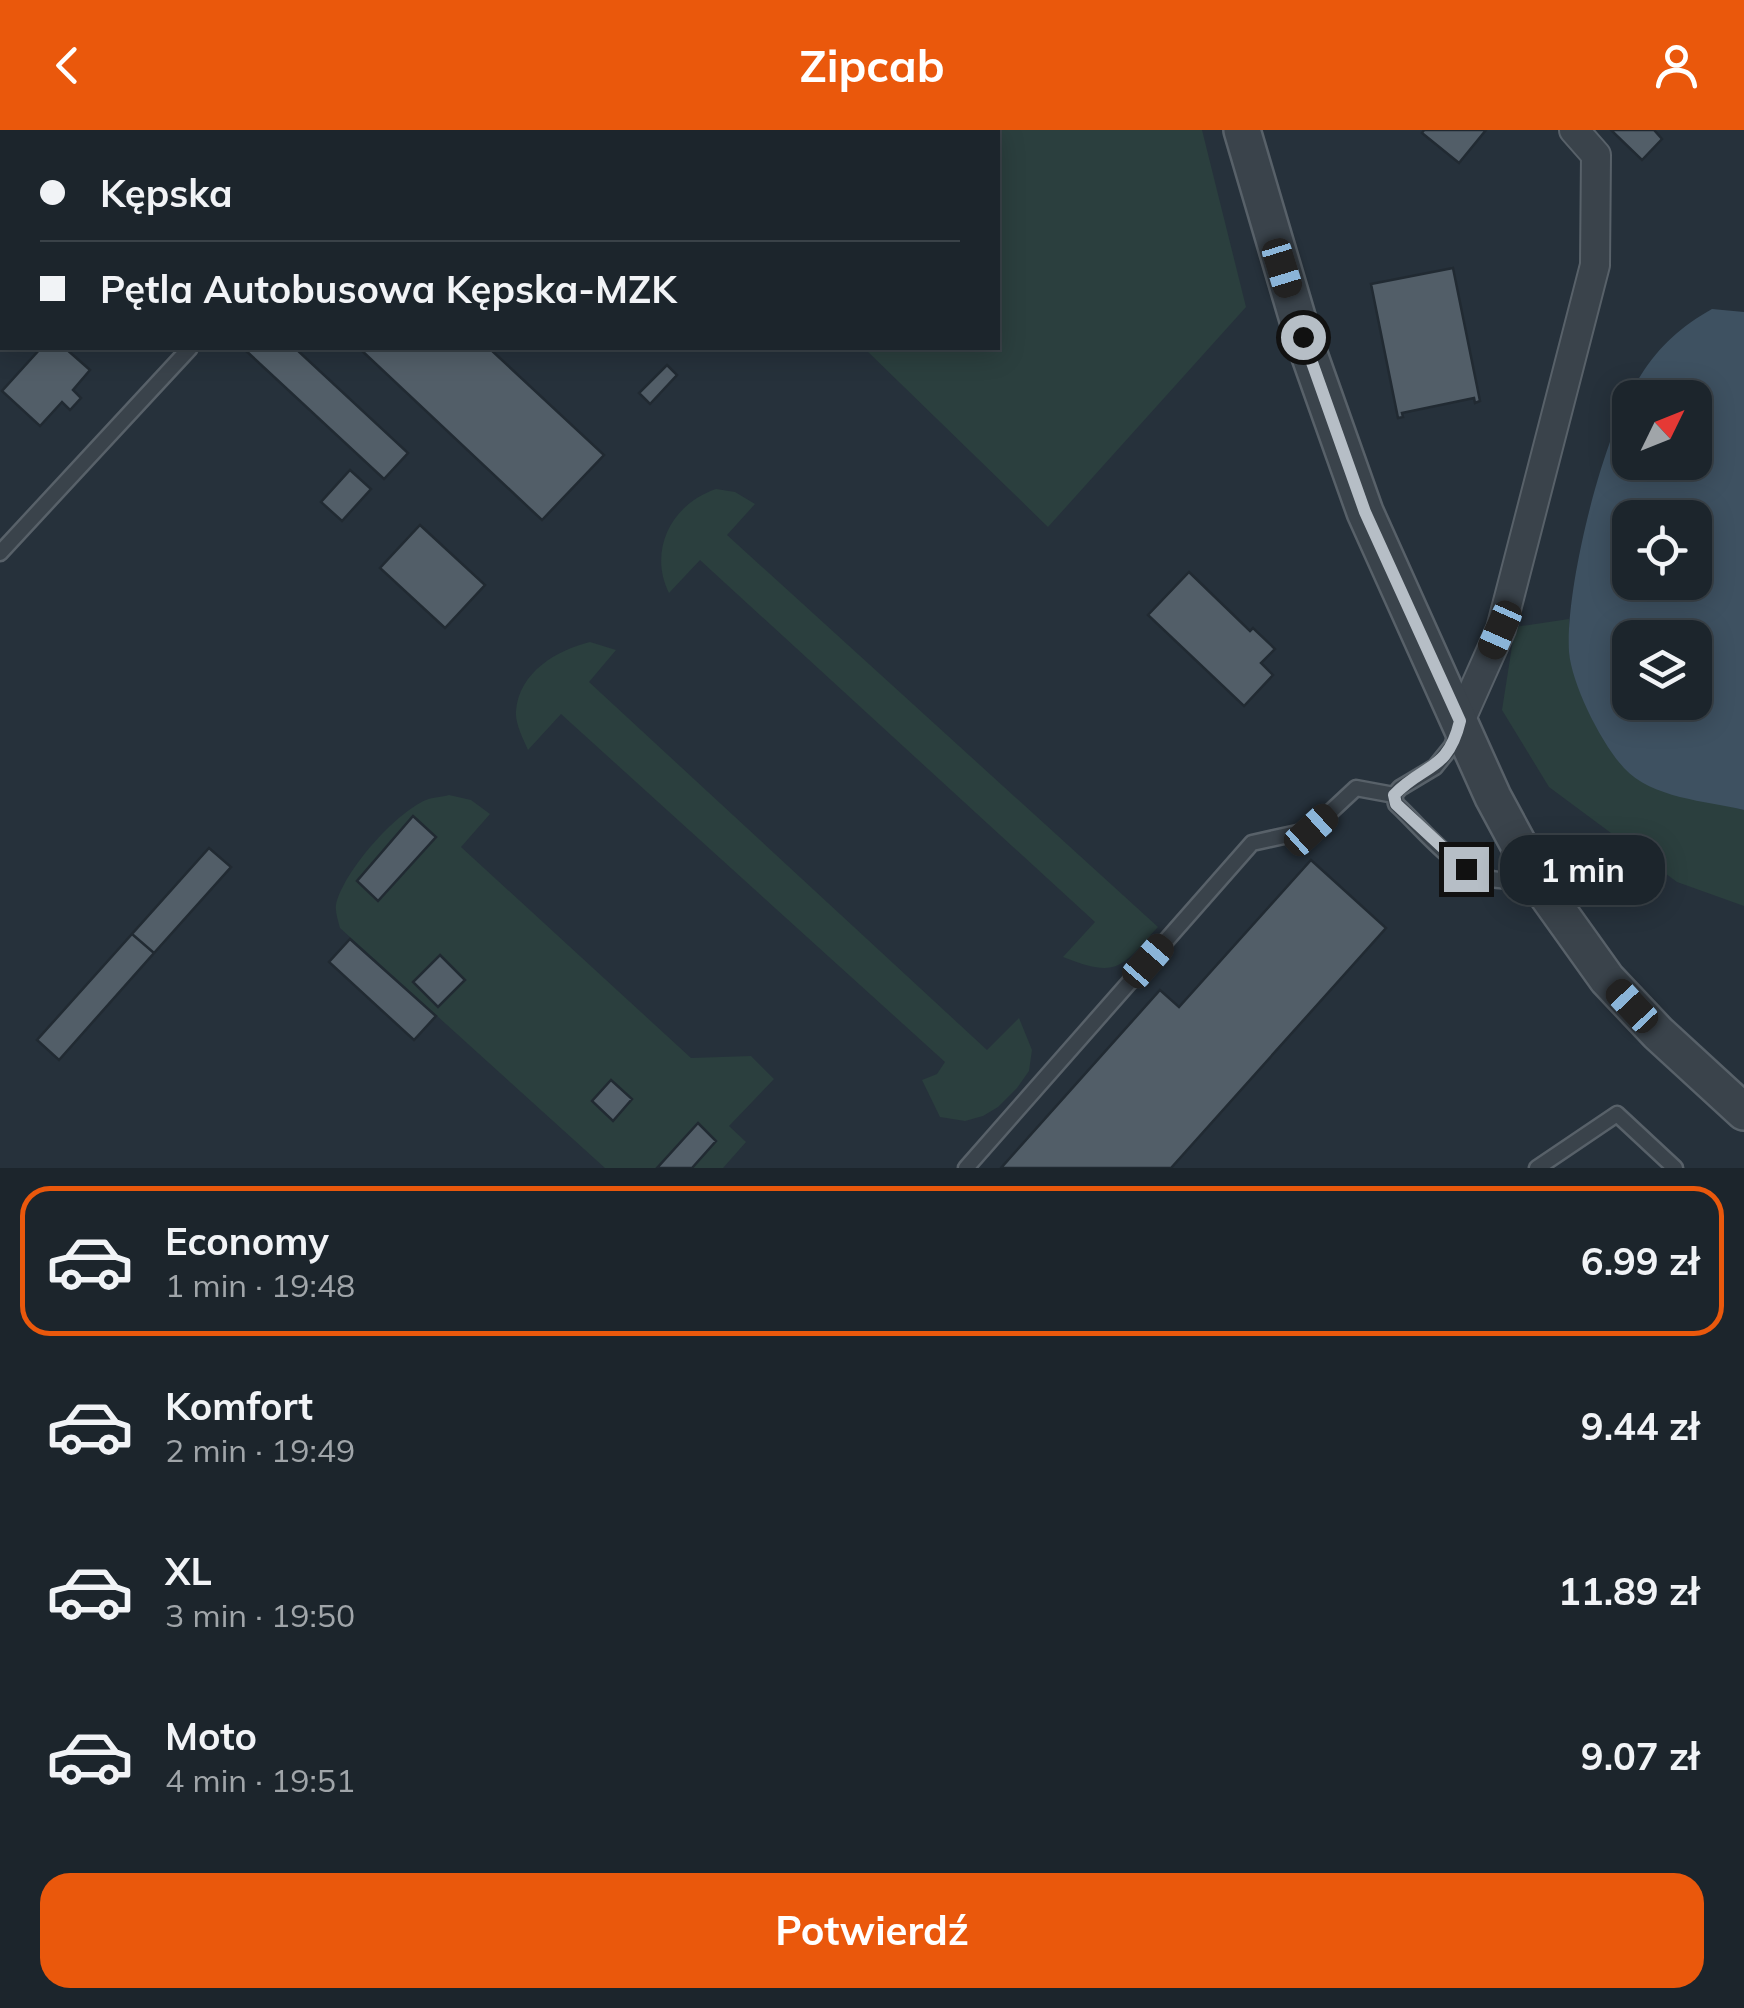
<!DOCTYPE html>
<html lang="pl">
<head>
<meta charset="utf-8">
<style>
	:root { --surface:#1c252c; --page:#252d34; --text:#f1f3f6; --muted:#a0a5a9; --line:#3a4248; --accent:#ea580c }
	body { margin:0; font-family:Mulish,sans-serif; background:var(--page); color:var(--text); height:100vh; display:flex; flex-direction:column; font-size:38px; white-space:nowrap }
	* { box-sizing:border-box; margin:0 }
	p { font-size:32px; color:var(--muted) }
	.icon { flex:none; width:55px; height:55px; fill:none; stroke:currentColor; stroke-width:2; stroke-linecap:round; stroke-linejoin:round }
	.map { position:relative; height:1038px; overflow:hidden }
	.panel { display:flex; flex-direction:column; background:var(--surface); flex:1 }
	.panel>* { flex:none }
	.hud { position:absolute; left:0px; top:0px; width:1000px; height:220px; box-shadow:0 5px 25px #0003,0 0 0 2px var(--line); display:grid; align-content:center; height:220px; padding:0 40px; background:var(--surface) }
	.needle { width:65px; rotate:47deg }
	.buttons { position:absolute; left:1612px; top:250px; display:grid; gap:20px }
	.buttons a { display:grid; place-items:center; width:100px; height:100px; border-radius:20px; background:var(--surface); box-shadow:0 5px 25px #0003,0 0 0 2px var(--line); font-size:50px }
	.end { position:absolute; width:45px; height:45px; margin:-22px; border:12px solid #b6bec6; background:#111; box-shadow:0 0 0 5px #111 }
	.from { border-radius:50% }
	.bubble { position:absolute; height:70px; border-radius:30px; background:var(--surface); box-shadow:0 5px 25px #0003,0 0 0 2px var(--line); font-size:32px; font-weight:700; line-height:70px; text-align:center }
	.car { position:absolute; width:30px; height:60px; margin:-30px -15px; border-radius:12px; box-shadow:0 0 8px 2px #0007; background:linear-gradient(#222 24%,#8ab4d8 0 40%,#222 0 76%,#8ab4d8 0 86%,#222 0) }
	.hud b { display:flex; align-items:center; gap:35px; height:95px; font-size:38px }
	.hud b+b { border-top:2px solid var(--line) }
	.hud i { width:25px; height:25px; background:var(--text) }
	ul { padding:18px 0 0; list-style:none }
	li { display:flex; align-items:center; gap:30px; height:150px; margin:0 20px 15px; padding:0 20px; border:5px solid transparent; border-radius:30px }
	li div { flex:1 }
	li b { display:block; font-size:38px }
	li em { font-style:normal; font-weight:700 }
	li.current { border-color:var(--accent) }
	li>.icon { width:90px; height:90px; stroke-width:1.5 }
	.action { display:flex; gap:20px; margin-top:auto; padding:20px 40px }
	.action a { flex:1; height:115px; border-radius:30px; background:var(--accent); color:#fff; font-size:40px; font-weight:700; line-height:115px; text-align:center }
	header { display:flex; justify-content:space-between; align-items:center; height:130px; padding:0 40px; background:var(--accent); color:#fff; font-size:45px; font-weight:700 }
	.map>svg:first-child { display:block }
	.green { fill:#2b3f3e }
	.water { fill:#3e5161; fill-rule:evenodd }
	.building { fill:#525e68; stroke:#212a32; stroke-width:2.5 }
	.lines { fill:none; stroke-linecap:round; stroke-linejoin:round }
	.service-casing { stroke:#586169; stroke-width:19 }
	.minor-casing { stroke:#586169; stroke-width:32 }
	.tertiary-casing { stroke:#586169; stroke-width:40 }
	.service { stroke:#3a434b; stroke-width:14 }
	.minor { stroke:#3a434b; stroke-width:28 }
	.tertiary { stroke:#3a434b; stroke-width:35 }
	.route { stroke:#b6bec6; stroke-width:12 }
</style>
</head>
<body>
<header><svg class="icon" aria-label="back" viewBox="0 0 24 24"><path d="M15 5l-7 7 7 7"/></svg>Zipcab<svg class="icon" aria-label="person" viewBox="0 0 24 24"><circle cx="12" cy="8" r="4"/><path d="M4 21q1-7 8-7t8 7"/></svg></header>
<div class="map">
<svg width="1744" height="1038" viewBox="0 0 1744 1038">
	<rect width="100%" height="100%" fill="#26313b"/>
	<path class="green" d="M930 0H1202L1246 177 1048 397 864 218H998V2H928Z
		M716 359 735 362 755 374 727 405 1158 797C1121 837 1119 849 1063 827L1095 792 700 430 669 463C648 421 671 374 716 359Z
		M1569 489 1570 527 1589 582 1609 617 1651 656 1744 680V776L1677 752 1549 657 1502 580 1515 497Z
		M590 512 616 520 589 552 987 920 1019 888 1032 920 1029 941 1017 958 998 977 983 986 965 991 940 987 922 950 937 944 945 932 561 584 528 620C523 608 515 594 516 581 519 542 557 520 590 512Z
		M449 665 471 670 490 684 461 717 691 928 751 926 774 949 729 996 746 1012 723 1038H605L340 798C338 790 335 782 336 775 343 742 395 683 426 670 433 667 442 667 449 665Z"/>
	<path class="water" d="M1712 179 1744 182V680C1706 671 1651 668 1624 638 1601 613 1572 555 1569 522 1565 456 1604 300 1641 245 1660 215 1682 196 1712 179ZM1630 268H1695V332H1630ZM1630 388H1695V452H1630ZM1630 508H1695V572H1630Z"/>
	<path class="building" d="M443 0H510L513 2H445Z
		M1424 0H1486L1459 33 1422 3Z
		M1611 0H1654L1662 9 1642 30Z
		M1453 138 1480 271 1475 273 1474 268 1402 283 1403 287 1398 288 1371 154Z
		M41 218H65L90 240 73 260 81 268 70 280 62 272 40 296 2 261Z
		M243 218H295L408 323 384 349Z
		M359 218H489L604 325 542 390Z
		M667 235 677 245 650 274 639 263Z
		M350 340 371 359 342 391 321 372Z
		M420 395 485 455 445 498 380 438Z
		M1189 442 1250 501 1253 498 1275 519 1261 533 1273 545 1244 576 1148 485Z
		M413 686 436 707 378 771 357 751Z
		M209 718 231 737 154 823 132 804Z
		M1311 730 1386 798 1171 1038H1001L1160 860 1179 877Z
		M132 804 154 823 59 930 37 910Z
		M350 809 436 886 414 910 329 832Z
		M440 825 465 850 438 877 413 852Z
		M611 950 632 969 613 991 592 971Z
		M698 993 716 1011 692 1038H657Z"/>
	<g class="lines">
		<g class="service-casing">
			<path id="service" d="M0 423 190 218
				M1457 602 1452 616 1435 637 1400 658 1394 665 1396 674C1423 699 1451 737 1488 748 1503 753 1519 748 1535 754
				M966 1038 1252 713 1311 700 1356 658 1394 665
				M1537 1038 1617 984 1675 1038"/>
		</g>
		<g class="minor-casing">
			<path id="minor" d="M1460 591 1501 499 1595 135 1596 25 1574 0"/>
		</g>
		<g class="tertiary-casing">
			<path id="tertiary" d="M1242 0 1303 207 1365 382 1493 667 1542 758 1607 849 1658 903 1744 982"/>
		</g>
		<use href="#service" class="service"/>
		<use href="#minor" class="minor"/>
		<use href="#tertiary" class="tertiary"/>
	</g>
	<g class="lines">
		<path class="route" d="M1303 207 1365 382 1460 591C1448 642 1423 634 1394 665L1396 674 1466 739"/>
	</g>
</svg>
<div class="buttons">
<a><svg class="needle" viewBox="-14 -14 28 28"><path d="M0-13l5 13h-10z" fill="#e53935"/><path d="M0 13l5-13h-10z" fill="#a0a5a9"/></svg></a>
<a><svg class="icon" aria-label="locate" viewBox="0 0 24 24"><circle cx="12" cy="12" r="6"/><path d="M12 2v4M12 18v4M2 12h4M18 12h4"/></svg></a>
<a><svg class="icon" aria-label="layers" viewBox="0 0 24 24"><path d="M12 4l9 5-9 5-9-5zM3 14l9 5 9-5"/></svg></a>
</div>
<i class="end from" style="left:1303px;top:207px"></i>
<i class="end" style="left:1466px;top:739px"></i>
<div class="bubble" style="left:1500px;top:705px;width:165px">1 min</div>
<i class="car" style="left:1282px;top:138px;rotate:163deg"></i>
<i class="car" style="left:1500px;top:500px;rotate:204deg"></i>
<i class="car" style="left:1311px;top:700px;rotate:48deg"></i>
<i class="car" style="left:1148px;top:831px;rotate:41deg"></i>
<i class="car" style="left:1632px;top:876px;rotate:317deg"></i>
<div class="hud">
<b><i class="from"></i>Kępska</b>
<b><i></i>Pętla Autobusowa Kępska-MZK</b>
</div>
</div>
<section class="panel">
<ul>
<li class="current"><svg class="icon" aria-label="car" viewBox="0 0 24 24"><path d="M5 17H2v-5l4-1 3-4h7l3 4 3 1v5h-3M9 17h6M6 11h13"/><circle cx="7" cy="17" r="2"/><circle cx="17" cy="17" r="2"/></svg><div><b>Economy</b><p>1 min · 19:48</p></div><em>6.99 zł</em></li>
<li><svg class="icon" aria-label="car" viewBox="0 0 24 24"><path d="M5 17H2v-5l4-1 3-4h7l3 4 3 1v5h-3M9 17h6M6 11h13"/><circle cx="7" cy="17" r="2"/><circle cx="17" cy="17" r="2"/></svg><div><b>Komfort</b><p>2 min · 19:49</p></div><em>9.44 zł</em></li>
<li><svg class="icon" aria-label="car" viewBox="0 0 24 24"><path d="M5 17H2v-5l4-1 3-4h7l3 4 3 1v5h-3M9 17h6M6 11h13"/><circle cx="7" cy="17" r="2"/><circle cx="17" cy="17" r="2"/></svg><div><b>XL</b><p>3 min · 19:50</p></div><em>11.89 zł</em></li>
<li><svg class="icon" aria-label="car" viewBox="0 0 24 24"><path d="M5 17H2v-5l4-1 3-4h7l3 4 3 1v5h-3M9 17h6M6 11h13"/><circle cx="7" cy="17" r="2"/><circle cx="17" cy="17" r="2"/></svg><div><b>Moto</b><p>4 min · 19:51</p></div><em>9.07 zł</em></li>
</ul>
<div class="action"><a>Potwierdź</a></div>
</section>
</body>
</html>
